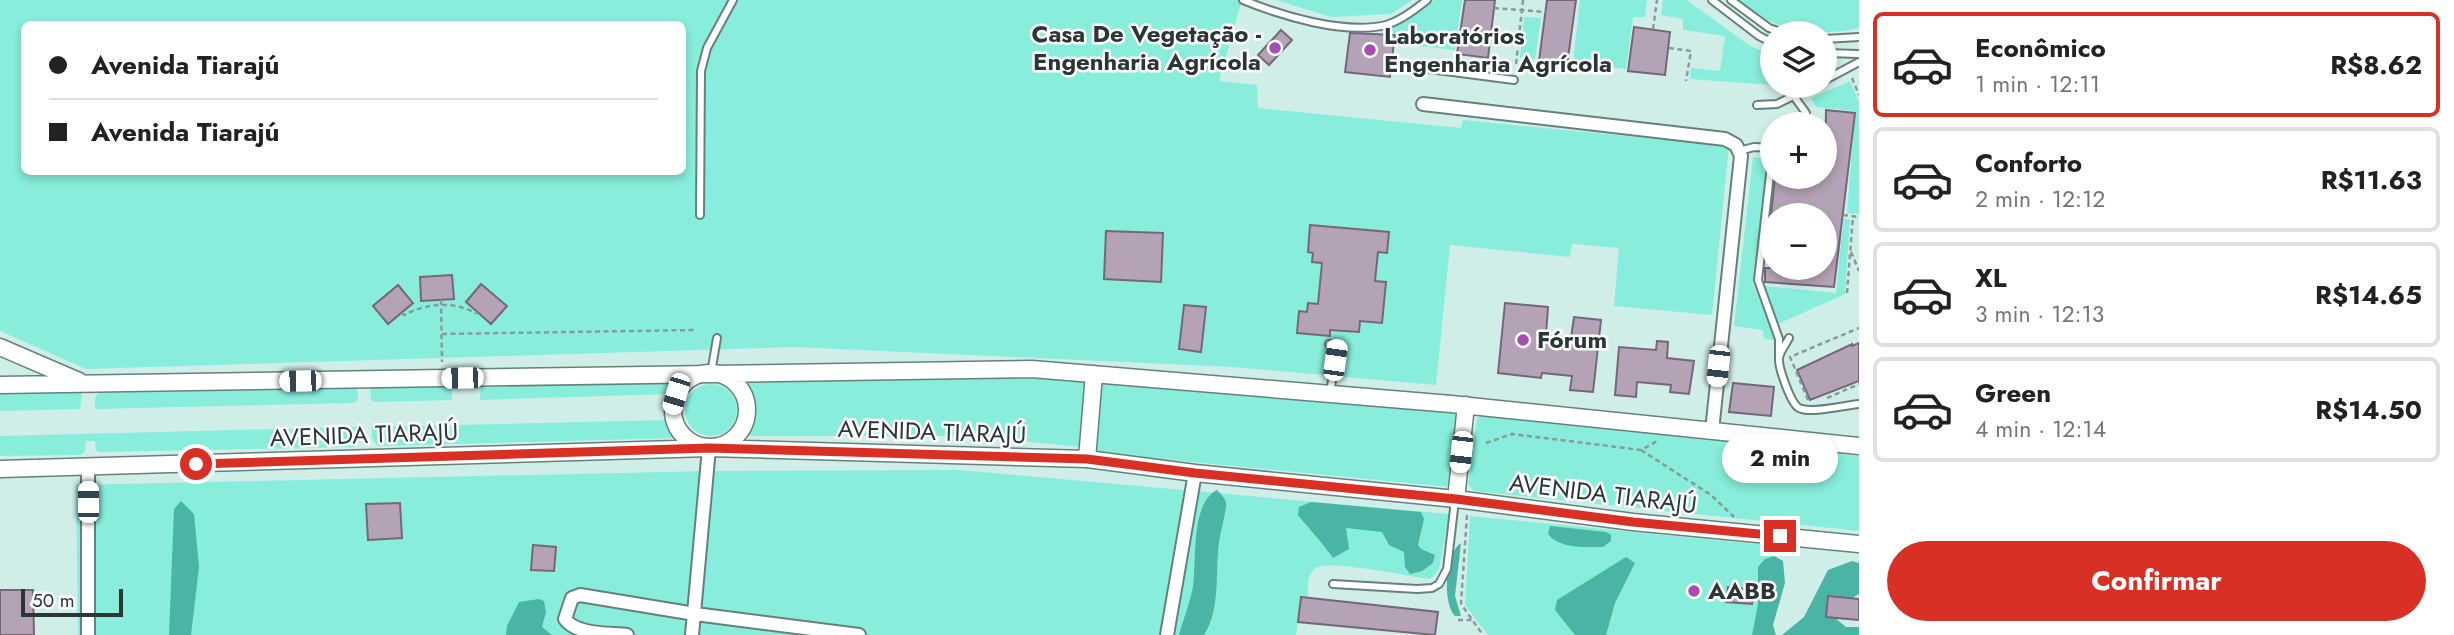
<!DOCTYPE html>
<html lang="pt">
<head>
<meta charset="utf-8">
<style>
	:root { --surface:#fff; --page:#f2f2f2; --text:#222; --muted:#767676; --line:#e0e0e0; --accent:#d93025 }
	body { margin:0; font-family:Jost,sans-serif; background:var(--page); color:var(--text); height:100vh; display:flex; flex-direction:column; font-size:26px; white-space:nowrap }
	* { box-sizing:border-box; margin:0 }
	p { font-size:23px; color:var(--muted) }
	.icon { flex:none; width:38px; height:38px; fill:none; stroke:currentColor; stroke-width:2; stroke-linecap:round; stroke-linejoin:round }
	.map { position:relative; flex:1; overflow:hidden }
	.details { display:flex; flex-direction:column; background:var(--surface); width:595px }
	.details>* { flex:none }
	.guide { position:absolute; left:21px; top:21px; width:665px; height:154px; border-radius:10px; box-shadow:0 4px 10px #0003; display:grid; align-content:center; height:154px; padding:0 28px; background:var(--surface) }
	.tools { position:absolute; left:1760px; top:21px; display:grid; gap:14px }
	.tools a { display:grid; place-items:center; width:77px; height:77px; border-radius:50%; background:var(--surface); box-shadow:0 4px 10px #0003; font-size:35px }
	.scale { position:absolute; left:21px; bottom:18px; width:102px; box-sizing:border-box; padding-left:7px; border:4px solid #2b3735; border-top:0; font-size:19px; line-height:24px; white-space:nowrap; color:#2b3735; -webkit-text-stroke:5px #fff; paint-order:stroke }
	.end { position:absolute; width:32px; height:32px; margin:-16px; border:9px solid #d93025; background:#fff; box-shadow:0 0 0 4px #fff }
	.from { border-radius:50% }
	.bubble { position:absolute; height:49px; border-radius:24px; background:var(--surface); box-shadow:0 4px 10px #0003; font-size:23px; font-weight:700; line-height:49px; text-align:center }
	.car { position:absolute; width:21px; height:42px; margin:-21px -10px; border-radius:9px; box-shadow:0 0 5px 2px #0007; background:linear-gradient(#fff 24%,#345 0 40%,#fff 0 76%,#345 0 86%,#fff 0) }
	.guide b { display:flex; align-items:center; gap:24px; height:66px; font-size:26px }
	.guide b+b { border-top:2px solid var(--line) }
	.guide i { width:18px; height:18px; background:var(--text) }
	ul { padding:12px 0 0; list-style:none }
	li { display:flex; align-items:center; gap:21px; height:105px; margin:0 14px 10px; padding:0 14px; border:4px solid var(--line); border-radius:10px }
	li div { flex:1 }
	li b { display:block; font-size:26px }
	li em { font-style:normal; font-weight:700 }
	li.active { border-color:var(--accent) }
	li>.icon { width:63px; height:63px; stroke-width:1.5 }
	.primary-button { display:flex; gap:14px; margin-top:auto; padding:14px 28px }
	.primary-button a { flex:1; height:80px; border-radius:42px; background:var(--accent); color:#fff; font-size:28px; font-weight:700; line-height:80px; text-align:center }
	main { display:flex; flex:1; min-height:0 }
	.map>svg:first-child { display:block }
	.green { fill:#88edda; fill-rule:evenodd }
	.forest { fill:#4ab5a4 }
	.building { fill:#b4a3b6; stroke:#766778; stroke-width:2 }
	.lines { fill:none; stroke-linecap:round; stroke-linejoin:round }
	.service-casing { stroke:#66817c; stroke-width:10 }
	.minor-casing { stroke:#66817c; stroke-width:16 }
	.secondary-casing { stroke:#66817c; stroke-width:19 }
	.path { stroke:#869c98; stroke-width:2.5; stroke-dasharray:5 3.5; stroke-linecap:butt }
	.service { stroke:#fff; stroke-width:6 }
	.minor { stroke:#fff; stroke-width:12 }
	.secondary { stroke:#fff; stroke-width:16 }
	.route { stroke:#d93025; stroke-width:9 }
	.poi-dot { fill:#a84cb7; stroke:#fff; stroke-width:2.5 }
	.labels { text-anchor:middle; stroke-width:5; stroke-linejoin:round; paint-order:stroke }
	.poi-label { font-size:24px; font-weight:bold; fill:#2b3735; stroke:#fff; text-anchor:start }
	.street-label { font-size:24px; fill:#2b3735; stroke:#fff }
</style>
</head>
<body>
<main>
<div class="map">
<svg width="1859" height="635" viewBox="0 0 1859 635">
	<rect width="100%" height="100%" fill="#d0eee8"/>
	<path class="green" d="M0 0H1242L1219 81 1257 85 1258 108 1461 128 1463 120 1729 146 1712 315 1614 306 1619 248 1572 244 1570 257 1450 245 1436 385 1232 367 795 347 86 369 0 331ZM24 24H682V172H24Z
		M1276 0H1412L1391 14 1331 17Z
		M1434 0H1462L1455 50 1410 45V35L1380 32 1420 11Z
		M1580 0H1647L1645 17H1633L1626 69 1573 63Z
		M1663 0H1687L1750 46 1773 55V85L1690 79 1691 68 1720 71 1725 36 1683 30V19L1661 15Z
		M1738 0H1859V28C1828 36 1790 32 1760 17 1753 13 1745 6 1738 0Z
		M1524 17 1541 18 1535 59 1520 58Z
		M1850 81 1859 102V214L1847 213 1855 111 1816 107 1811 98Z
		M1753 157 1768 159 1753 283 1775 340 1764 339 1763 330 1734 326Z
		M1844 219H1850L1845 294 1778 324 1766 286 1836 293Z
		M1016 375 1084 379 1088 386 1080 447 972 436H741C755 413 754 398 739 377Z
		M683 378 670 394 480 400 481 382Z
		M1110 379 1457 413 1454 483 1449 487 1099 453 1093 447 1103 384Z
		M452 383V400L375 402 371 400 370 386Z
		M685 410a26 26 0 1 1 52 0a26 26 0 1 1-52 0Z
		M354 384 357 388 358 400 354 403 95 409V398L101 389Z
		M78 390 82 395 80 409 0 411V391Z
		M1484 415 1859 456V531L1474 491 1468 484 1477 418Z
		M669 420 679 438 377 446 372 438V427Z
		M360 427V441L354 447 99 452 96 450 95 441H86L85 451 81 455 0 456V436Z
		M960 470 1449 514 1439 570 1431 579C1411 577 1328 559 1316 568 1306 575 1308 587 1308 598H1301L1296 635H78L76 485 707 471Z
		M1470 516 1775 546 1767 635H1488L1465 605Z"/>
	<path class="forest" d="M1217 490C1221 494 1225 498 1226 503 1227 508 1220 534 1219 542 1215 571 1221 609 1204 635H1179C1183 620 1190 603 1193 587 1197 560 1190 504 1217 490Z
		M181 501 194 514 199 567 191 635H169L174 509Z
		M1311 502 1421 512 1424 519 1418 545 1421 549 1435 555 1433 563 1422 571 1410 574 1405 567 1404 552 1389 545 1382 532 1346 528 1349 549 1333 558C1322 542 1310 530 1298 515L1299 507Z
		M1550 526 1606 532 1611 535V541L1603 547C1585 547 1560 549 1548 534Z
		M1461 543 1455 596 1461 616H1455C1442 603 1445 553 1461 543Z
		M1774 556 1783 561 1785 583 1773 625 1776 635H1752L1758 604V567L1765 559Z
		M1626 557 1635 563 1615 603 1606 635H1575L1555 610 1557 600Z
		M1852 561 1859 563V594L1837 607 1834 617 1846 627H1859V635H1782L1804 617 1828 570Z
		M539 599 544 601 546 612 542 627 552 635H506L507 626 519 602Z"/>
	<path class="building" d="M1465 0H1495L1488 58 1457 54Z
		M1547 0H1576L1567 65 1539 61Z
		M1634 27 1670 32 1665 75 1628 71Z
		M1281 30 1292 40 1269 65 1258 55Z
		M1350 33 1395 35 1392 58 1387 60 1385 64 1390 70V77L1345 72Z
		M1826 110 1855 113 1834 287 1765 282V268H1825V215H1771L1775 178 1817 183 1818 177H1825Z
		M1310 225 1389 232 1387 253 1378 252 1375 281 1386 282 1382 323 1360 321 1359 332 1330 330V336L1297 333 1299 311 1307 312 1308 303 1318 304 1322 263 1312 262 1313 253 1308 252Z
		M1106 231 1163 233 1161 282 1104 279Z
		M452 275 454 299 421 301 420 277Z
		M481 284 507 306 491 324 466 302Z
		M398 285 413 303 388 324 373 306Z
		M1505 303 1548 307 1546 335 1571 338 1574 317 1601 320 1593 392 1570 390 1572 376 1542 373 1541 378 1498 373Z
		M1184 305 1206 307 1201 352 1179 349Z
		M1657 341 1668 342 1667 358 1694 361 1689 394 1670 392 1671 385 1637 382 1636 397 1615 395 1619 347 1656 350Z
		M1859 343V381L1810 400 1797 370 1852 344V346Z
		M1733 383 1774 387 1771 416 1729 412Z
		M400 503 402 538 368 540 366 504Z
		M533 545 556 547 554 571 531 570Z
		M1728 587 1754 590 1752 604 1726 602Z
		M0 590H33L34 635H0Z
		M1828 596 1859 599V620L1826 617Z
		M1301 597 1438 612 1435 635 1298 622Z"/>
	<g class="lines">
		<g class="service-casing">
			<path id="service" d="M1243 0C1282 16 1344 35 1386 25 1400 21 1416 9 1427 0
				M1712 0 1759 36 1773 43
				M1731 0 1769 28 1783 33
				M1825 39 1859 37
				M1825 53 1859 54
				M1391 64 1514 80
				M1825 80 1859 62
				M1793 95 1806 113V124
				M1757 105 1777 104 1813 86
				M1773 148 1758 280 1779 339V357
				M1739 151 1754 147 1773 148
				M700 215 701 71 707 48 733 0
				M1789 338C1786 344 1780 351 1779 358 1778 367 1791 404 1799 408 1811 414 1845 405 1859 404
				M1329 344 1337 345 1330 394
				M711 373 717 338
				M1333 584 1417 589 1432 588 1439 584 1447 569 1455 500"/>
		</g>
		<g class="minor-casing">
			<path id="minor" d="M1423 104 1725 139 1736 145 1741 156 1712 431
				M88 468V635
				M627 635C609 633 576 635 565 619L572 598 580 595 695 614 859 635
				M692 635 709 448
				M1167 635 1195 473"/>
		</g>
		<g class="secondary-casing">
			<path id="secondary" d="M0 347 79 381
				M673 410a37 37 0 1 1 74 0a37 37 0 1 1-74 0Z
				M0 385 1032 369 1451 404 1859 446
				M1087 459 1094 374
				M0 469 709 448 1087 459 1195 473 1456 499 1633 522 1859 544
				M1456 499 1466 405"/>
		</g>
		<path class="path" d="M1494 8 1546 12
			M1653 29 1657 0
			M1669 48 1691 51 1686 81
			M1516 64 1523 0
			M1852 78 1859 95
			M1843 215 1859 217
			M1851 252 1859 271
			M1847 293 1853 216
			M441 300 442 362
			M402 313 404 315C427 303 452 301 476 313L477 312
			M442 334 695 330
			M1827 398 1859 384
			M1808 400 1790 357 1859 328
			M1486 443 1512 434 1641 450 1659 440
			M1641 450 1711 495 1734 517
			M1467 515 1461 604 1483 635
			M1458 620H1472"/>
		<use href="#service" class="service"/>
		<use href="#minor" class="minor"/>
		<use href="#secondary" class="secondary"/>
	</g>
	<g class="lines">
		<path class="route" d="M196 464 709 448 1087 459 1195 473 1456 499 1633 522 1780 536"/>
	</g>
	<g class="poi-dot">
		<circle cx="1275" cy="48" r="7"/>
		<circle cx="1370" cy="50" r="7"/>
		<circle cx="1523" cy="340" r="7"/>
		<circle cx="1694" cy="591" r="7"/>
	</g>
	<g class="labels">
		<g class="poi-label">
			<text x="1261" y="42" text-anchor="end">Casa De Vegetação -<tspan x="1261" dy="28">Engenharia Agrícola</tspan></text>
			<text x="1384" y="44">Laboratórios<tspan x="1384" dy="28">Engenharia Agrícola</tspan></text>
			<text x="1537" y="348">Fórum</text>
			<text x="1708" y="599">AABB</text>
		</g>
		<g class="street-label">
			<text transform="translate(932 432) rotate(2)" y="8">AVENIDA TIARAJÚ</text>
			<text transform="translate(364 435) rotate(-2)" y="8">AVENIDA TIARAJÚ</text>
			<text transform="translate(1603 494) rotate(7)" y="8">AVENIDA TIARAJÚ</text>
		</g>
	</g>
</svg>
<div class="tools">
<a><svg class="icon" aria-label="layers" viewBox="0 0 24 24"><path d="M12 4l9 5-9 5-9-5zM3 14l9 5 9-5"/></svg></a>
<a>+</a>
<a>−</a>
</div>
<div class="scale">50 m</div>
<i class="end from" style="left:196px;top:464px"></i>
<i class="end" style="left:1780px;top:536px"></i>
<div class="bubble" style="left:1722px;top:434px;width:116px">2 min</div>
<i class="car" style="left:1335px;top:360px;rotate:8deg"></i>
<i class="car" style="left:1718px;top:366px;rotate:186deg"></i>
<i class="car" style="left:462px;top:378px;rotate:269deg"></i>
<i class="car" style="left:300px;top:381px;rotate:269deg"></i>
<i class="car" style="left:676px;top:394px;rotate:197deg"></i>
<i class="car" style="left:1461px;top:452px;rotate:186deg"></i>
<i class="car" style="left:88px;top:502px;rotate:0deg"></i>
<div class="guide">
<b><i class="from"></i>Avenida Tiarajú</b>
<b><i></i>Avenida Tiarajú</b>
</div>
</div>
<section class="details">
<ul>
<li class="active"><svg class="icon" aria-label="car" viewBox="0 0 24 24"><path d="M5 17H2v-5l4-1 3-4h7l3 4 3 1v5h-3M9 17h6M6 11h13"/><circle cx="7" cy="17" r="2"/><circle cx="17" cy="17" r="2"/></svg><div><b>Econômico</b><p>1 min · 12:11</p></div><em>R$8.62</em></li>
<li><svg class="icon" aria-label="car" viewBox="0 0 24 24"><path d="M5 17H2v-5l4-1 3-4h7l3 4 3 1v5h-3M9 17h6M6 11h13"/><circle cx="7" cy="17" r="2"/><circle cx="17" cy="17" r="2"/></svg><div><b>Conforto</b><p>2 min · 12:12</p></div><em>R$11.63</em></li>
<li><svg class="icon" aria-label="car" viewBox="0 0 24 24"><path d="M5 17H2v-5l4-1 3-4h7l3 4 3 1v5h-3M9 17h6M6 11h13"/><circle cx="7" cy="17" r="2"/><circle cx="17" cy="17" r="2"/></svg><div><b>XL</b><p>3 min · 12:13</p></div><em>R$14.65</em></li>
<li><svg class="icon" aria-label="car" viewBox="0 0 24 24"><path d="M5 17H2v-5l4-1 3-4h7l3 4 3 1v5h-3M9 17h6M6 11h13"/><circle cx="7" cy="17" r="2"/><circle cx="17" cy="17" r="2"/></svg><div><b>Green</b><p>4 min · 12:14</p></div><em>R$14.50</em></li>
</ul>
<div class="primary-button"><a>Confirmar</a></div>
</section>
</main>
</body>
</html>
